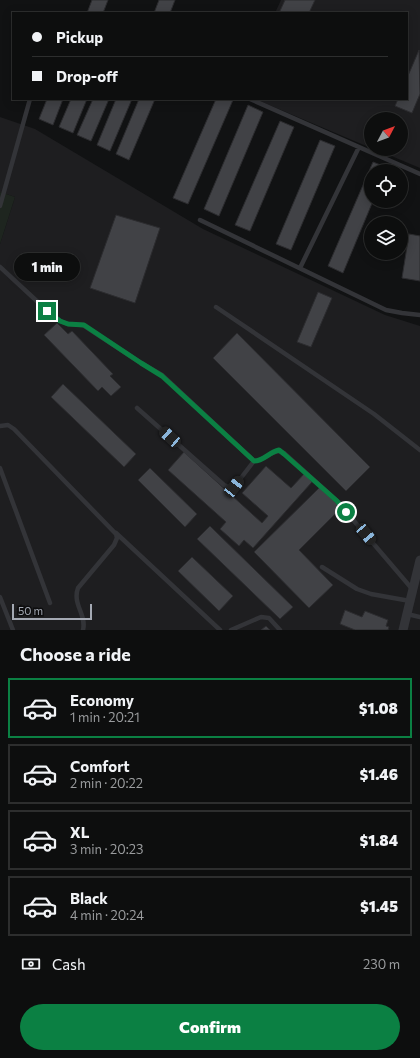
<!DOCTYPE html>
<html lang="en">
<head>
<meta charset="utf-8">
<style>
	:root { --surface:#0d0e0e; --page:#161717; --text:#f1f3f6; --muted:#9a9c9e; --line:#2d2e2e; --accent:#0b8043 }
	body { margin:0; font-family:Commissioner,sans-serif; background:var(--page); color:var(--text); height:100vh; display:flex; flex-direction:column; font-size:15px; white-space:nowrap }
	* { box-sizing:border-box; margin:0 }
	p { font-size:13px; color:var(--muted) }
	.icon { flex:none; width:22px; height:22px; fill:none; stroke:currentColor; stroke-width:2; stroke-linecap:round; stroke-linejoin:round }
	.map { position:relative; height:630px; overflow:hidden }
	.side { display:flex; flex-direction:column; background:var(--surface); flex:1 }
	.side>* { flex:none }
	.hud { position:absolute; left:12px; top:12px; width:396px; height:88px; border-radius:0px; box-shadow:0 2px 10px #0003,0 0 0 1px var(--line); display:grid; align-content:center; height:88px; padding:0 20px; background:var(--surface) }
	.needle { width:26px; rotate:49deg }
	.controls { position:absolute; left:364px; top:112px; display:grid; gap:8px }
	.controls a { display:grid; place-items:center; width:44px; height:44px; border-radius:50%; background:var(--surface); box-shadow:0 2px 10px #0003,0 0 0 1px var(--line); font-size:20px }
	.scale { position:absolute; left:12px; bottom:10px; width:80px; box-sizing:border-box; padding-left:4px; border:2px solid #a4a9b3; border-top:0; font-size:11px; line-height:14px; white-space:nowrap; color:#a4a9b3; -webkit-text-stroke:3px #0d0d0e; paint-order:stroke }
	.end { position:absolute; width:18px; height:18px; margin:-9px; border:5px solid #0b8043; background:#fff; box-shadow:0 0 0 2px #fff }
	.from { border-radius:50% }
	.bubble { position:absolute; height:28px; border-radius:14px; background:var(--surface); box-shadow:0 2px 10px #0003,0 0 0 1px var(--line); font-size:13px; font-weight:800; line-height:28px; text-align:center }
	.car { position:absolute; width:12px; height:24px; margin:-12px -6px; border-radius:5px; box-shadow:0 0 3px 1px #0007; background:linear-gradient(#222 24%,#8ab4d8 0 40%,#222 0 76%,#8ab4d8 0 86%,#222 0) }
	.hud b { display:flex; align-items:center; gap:14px; height:38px; font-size:15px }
	.hud b+b { border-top:1px solid var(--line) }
	.hud i { width:10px; height:10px; background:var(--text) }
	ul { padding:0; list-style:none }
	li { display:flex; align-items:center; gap:12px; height:60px; margin:0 8px 6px; padding:0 12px; border:2px solid var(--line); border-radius:0px }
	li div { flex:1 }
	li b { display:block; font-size:15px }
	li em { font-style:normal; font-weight:800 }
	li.on { border-color:var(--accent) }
	li>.icon { width:36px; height:36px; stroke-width:1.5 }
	h2 { padding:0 20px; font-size:18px; line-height:48px }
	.pay { display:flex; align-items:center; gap:10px; height:44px; padding:0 20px; font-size:15px }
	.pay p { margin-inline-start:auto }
	.cta { display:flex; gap:8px; margin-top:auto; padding:8px 20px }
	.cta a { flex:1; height:46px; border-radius:24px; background:var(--accent); color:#fff; font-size:16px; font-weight:800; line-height:46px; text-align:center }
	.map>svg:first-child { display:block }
	.built { fill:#1e1e20 }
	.green { fill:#1e251f }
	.building { fill:#414246; stroke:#2c2c2f }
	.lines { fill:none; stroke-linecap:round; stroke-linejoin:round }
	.service { stroke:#333438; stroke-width:4.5 }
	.minor { stroke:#333438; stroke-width:9 }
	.route { stroke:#0b8043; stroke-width:5 }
</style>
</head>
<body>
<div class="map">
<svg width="420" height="630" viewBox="0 0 420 630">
	<rect width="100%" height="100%" fill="#111213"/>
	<path class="built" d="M281 0H420V168L375 149H401V119H371V148L255 99H407V13H275Z
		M0 117 35 129 203 229 385 315 420 326V630H0V244L15 197 0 192Z"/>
	<path class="green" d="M0 192 15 197 0 244Z"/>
	<path class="building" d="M92 0H108L103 13H87Z
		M159 0H175L170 13H154Z
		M285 0H315L309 13H279Z
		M419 50 420 94 412 113 395 106 398 99H407V78Z
		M47 99H63L53 125 39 119Z
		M71 99H87L73 133 59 127Z
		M93 99H109L91 141 77 135Z
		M116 99H132L110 151 97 145Z
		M139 99H155L129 160 116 154Z
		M216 99 233 100 188 204 173 198Z
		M248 105 263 112 219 216 204 209Z
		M280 121 294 127 250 231 235 225Z
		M320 140 335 146 291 250 276 244Z
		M373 162 388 168 386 171H371V201H373L343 273 328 266Z
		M116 215 160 228 135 303 90 288Z
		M409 234 420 236V281L402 278Z
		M318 292 332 298 311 347 297 342Z
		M57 323 68 334 72 331 113 374 110 376 121 387 111 396 102 387 98 391 44 335Z
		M237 333 370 467 346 491 213 358Z
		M63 384 136 454 124 467 51 397Z
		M184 452 262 523 268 516 242 493 266 466 291 488 304 474 312 482 253 548 244 540 239 546 220 529 226 522 168 470Z
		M150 468 197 514 185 527 138 480Z
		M320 487 341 508 299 550 333 585 309 608 254 552Z
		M210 526 293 607 280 619 197 539Z
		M192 557 233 596 219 611 178 571Z
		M345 610 362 617 365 611 388 620 386 626 389 627 388 630H355L340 624Z
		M266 626 270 630H261Z"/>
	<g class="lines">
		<path class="service" d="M250 99 420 174
			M0 206 30 99
			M200 220 386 310 402 313 420 315
			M0 267 54 317 60 321 68 324 83 325 141 363 162 375 254 461C264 461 269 452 279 451L284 453 337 501 413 590
			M300 268 359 147
			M216 307 374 414 420 450
			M137 408 224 485 231 488 234 487 254 461
			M0 426 8 425 14 429 116 534 117 538 114 545 78 588C72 604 87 615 83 630
			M0 468 50 603
			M116 533 220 630
			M322 567 357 589 371 594 410 601
			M0 597 13 630
			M407 614 420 617
			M231 630 261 617 269 618 280 630"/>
		<path class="minor" d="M403 630 420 560"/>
	</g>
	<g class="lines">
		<path class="route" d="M47 311 60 321 68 324 84 325 141 363 162 376 254 461C264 461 269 452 279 450L284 454 337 501 346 512"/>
	</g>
</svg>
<div class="controls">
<a><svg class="needle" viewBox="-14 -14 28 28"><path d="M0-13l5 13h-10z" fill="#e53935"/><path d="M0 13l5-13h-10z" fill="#9a9c9e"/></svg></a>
<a><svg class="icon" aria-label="locate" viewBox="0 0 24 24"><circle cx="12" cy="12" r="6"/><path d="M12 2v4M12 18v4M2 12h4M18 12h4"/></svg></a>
<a><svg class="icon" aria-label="layers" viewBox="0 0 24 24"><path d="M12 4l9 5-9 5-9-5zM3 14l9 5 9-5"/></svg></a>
</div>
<div class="scale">50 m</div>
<i class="end from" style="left:346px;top:512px"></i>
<i class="end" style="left:47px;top:311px"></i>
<div class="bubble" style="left:14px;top:253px;width:66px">1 min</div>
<i class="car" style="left:170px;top:437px;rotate:312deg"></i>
<i class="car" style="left:234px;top:487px;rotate:38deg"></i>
<i class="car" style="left:366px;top:534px;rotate:140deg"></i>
<div class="hud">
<b><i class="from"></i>Pickup</b>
<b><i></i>Drop-off</b>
</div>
</div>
<section class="side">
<h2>Choose a ride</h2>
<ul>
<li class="on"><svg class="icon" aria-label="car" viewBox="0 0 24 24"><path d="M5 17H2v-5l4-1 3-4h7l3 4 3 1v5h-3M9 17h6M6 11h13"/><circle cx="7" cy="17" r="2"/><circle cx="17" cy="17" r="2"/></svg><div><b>Economy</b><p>1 min · 20:21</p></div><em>$1.08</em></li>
<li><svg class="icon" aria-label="car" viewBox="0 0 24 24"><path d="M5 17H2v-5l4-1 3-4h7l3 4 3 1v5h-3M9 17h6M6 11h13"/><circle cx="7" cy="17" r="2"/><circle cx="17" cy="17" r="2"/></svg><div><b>Comfort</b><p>2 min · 20:22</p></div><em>$1.46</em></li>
<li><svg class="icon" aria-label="car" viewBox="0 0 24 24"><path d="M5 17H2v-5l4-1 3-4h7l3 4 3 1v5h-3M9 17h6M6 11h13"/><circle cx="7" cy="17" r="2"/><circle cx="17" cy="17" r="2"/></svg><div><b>XL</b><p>3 min · 20:23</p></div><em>$1.84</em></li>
<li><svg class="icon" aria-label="car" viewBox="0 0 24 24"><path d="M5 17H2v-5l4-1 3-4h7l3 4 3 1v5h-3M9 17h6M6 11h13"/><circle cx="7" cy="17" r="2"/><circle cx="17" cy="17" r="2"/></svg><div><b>Black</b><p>4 min · 20:24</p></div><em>$1.45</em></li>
</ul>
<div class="pay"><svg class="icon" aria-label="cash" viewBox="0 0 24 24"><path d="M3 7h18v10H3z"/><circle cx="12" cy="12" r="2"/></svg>Cash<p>230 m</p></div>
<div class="cta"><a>Confirm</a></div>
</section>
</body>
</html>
